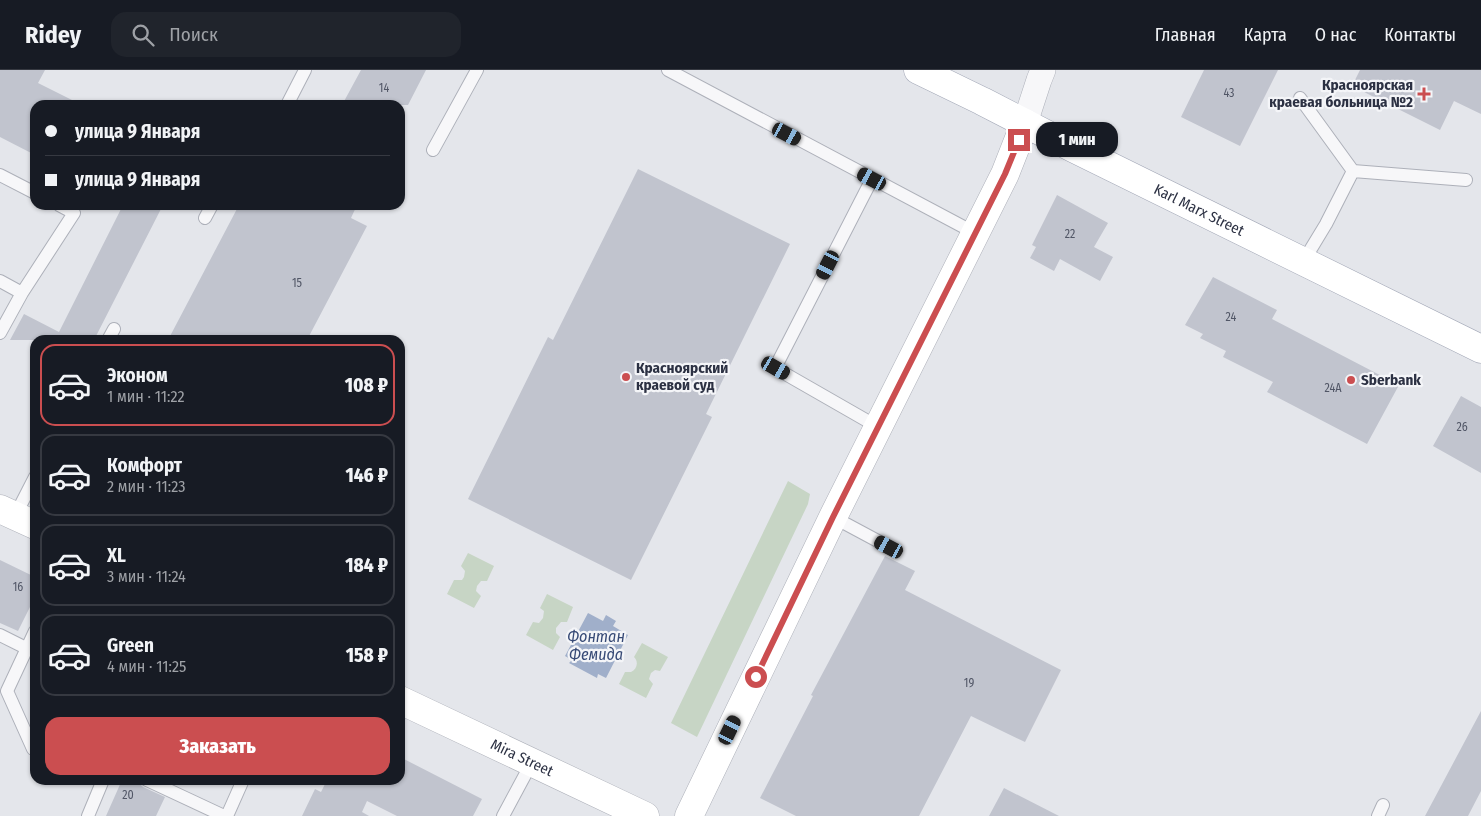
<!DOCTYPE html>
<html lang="ru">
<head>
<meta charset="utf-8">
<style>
	:root { --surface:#171b24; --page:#20242c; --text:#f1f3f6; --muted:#9ea1a6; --line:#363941; --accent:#cb4e50 }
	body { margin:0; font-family:"Fira Sans Condensed",sans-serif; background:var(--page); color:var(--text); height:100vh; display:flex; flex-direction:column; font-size:19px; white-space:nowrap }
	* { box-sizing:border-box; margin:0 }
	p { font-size:16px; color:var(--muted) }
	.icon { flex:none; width:28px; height:28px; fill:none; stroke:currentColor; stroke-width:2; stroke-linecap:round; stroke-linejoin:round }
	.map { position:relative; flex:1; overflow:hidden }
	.details { position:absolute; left:30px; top:265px; width:375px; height:450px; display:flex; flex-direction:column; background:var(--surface); border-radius:15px; box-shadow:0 1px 4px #0004 }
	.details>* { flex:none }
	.guide { position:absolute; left:30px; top:30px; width:375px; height:110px; border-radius:15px; box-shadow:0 1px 4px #0004; display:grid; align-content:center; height:110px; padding:0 15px; background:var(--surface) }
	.end { position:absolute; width:22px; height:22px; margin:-11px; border:6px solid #cb4e50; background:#fff; box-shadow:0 0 0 2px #fff }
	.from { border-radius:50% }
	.bubble { position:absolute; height:35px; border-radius:15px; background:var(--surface); box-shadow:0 1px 4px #0004; font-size:16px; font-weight:800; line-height:35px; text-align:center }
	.car { position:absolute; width:15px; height:30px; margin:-15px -8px; border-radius:6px; box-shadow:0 0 4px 1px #0007; background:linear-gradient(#222 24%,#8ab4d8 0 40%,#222 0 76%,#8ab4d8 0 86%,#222 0) }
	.guide b { display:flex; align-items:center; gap:18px; height:48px; font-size:19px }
	.guide b+b { border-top:1px solid var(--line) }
	.guide i { width:12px; height:12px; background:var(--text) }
	ul { padding:9px 0 0; list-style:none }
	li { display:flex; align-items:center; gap:15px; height:82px; margin:0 10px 8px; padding:0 5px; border:2px solid var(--line); border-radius:15px }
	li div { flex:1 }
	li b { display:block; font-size:19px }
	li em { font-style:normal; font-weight:800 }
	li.on { border-color:var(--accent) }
	li>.icon { width:45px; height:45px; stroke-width:1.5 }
	.button { display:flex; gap:10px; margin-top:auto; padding:10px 15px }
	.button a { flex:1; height:58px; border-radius:15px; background:var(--accent); color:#fff; font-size:20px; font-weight:800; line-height:58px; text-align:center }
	header { display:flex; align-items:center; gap:30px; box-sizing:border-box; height:70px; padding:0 25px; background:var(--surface); border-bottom:1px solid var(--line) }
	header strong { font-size:24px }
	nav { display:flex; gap:28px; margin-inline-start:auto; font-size:18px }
	.search { width:350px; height:45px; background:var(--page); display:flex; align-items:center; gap:12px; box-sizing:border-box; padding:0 18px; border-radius:15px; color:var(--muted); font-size:19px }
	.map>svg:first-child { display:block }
	.green { fill:#c7d5c5 }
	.water { fill:#a0afca }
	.building { fill:#c1c4ce }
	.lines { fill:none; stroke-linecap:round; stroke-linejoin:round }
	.lane-casing { stroke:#adb0b9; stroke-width:14 }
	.street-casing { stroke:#adb0b9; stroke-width:26 }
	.secondary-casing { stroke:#adb0b9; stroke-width:29 }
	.primary-casing { stroke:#a3a8b7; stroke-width:29 }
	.lane { stroke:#f7f7f9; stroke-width:12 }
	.street { stroke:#f7f7f9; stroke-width:25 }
	.secondary { stroke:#fff; stroke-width:28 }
	.primary { stroke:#fff; stroke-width:28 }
	.route { stroke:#cb4e50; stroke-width:6 }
	.poi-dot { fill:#cb4e50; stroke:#f4f5f8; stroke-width:2 }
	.labels { text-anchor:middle; stroke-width:4.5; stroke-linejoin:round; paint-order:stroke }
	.number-label { font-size:12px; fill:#515666 }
	.poi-label { font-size:15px; font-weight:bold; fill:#2c3143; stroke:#f4f5f8; text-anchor:start }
	.street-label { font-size:15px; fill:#2c3143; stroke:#f4f5f8 }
	.water-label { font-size:16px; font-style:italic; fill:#374a76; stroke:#f4f5f8 }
</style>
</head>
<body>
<header>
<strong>Ridey</strong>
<div class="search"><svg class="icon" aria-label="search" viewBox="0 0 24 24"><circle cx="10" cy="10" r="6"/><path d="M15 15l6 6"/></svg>Поиск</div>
<nav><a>Главная</a><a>Карта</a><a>О нас</a><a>Контакты</a></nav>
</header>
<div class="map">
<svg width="1481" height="746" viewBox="0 0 1481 746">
	<rect width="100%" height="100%" fill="#e4e6eb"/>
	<path class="green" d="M788 411 810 424 808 434 697 667 671 653Z
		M468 483 494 496 487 511H481L477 516 476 521 481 526 474 538 447 524 454 510H462L464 507 465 501 461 496Z
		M547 524 573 537 567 552H561L556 558V563L560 567 553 580 526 565 533 552 539 553 543 548 544 541 540 538Z
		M642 573 668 587 660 601 655 600 651 603 649 609 653 614 646 628 619 614 625 602H631C637 599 639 592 634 587Z"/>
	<path class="water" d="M588 543 603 551 606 545 616 551 613 556 628 565 606 608 598 604 597 608 569 593 572 590 565 586Z"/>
	<path class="building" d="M0 0H45L38 13 82 35H35V85L0 67Z
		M361 0H426L408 35H342Z
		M1204 0H1278L1240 76 1181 47Z
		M1360 0H1481V44L1454 31 1440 60 1352 16Z
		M638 99 790 174 706 344 712 347 631 510 468 429 548 267 553 270Z
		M1057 125 1108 153 1094 177 1113 187 1100 211 1060 189 1054 201 1030 188 1036 177 1032 175Z
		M123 135H163L94 270H10L24 244 59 262Z
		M239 135H357L351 148 367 156 307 270H168Z
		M1213 207 1277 240 1272 249 1399 315 1367 374 1267 322 1273 312 1223 287 1226 281 1200 268 1203 264 1185 255Z
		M1461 326 1481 337V403L1433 376Z
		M885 486 915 501 905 520 1061 600 1025 672 971 646 919 746H796L760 728 813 626 811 625Z
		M0 490 35 507V527L18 561 0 553Z
		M1481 641V721L1468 746H1425Z
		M400 687 482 729 473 746H397L367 731 362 742 369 746H302L315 719 321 722 327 710H326H400Z
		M122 710H139L140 714 143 717 165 727 156 746H106Z
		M1004 718 1059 746H989Z"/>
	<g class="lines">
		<g class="lane-casing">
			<path id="lane" d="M668 0 975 163
				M1300 28 1353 101 1326 154 1303 192
				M287 35 305 0
				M433 80 477 0
				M1353 101 1466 110
				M0 105 35 123
				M872 109 775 298 878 357
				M205 148 212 135
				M0 211 22 223
				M0 263 22 223 74 143 59 135
				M108 270 114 259
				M15 446 35 407
				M833 447 889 477
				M0 565 26 578
				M33 679 7 621 35 561
				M147 710 224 746
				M88 746 103 710
				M227 746 243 710
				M503 746 532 692
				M1378 746 1383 735"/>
		</g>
		<g class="street-casing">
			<path id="street" d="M1025 53 1039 10 1043 0"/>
		</g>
		<g class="secondary-casing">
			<g id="secondary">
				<path d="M0 439 35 455"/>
				<path id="s1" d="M400 630 645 746"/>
				<path d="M689 746 833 447 1005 104 1025 53"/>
			</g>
		</g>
		<g class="primary-casing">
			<g id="primary">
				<path id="s2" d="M918 0 982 31 1073 78 1481 279"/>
			</g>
		</g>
		<use href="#lane" class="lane"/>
		<use href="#street" class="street"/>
		<use href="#secondary" class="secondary"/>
		<use href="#primary" class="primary"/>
	</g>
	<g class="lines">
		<path class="route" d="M756 607 833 447 1005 104 1019 70"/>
	</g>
	<g class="poi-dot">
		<path d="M1421.5 16.5h5v5h5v5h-5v5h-5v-5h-5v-5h5z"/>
		<circle cx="626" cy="307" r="5"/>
		<circle cx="1351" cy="310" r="5"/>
	</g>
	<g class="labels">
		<g class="number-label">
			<text x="384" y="22">14</text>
			<text x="1229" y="27">43</text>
			<text x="1070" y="168">22</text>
			<text x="297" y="217">15</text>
			<text x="1231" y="251">24</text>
			<text x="1333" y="322">24А</text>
			<text x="1462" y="361">26</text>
			<text x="18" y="521">16</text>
			<text x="969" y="617">19</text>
			<text x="128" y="729">20</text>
		</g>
		<g class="poi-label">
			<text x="1413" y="20" text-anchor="end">Красноярская<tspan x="1413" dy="17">краевая больница №2</tspan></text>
			<text x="636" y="303">Красноярский<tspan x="636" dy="17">краевой суд</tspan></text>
			<text x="1361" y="315">Sberbank</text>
		</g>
		<g class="street-label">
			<text dy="5" stroke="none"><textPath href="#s2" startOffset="314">Karl Marx Street</textPath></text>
			<text dy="5" stroke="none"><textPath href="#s1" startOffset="135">Mira Street</textPath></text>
		</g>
		<g class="water-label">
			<text x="596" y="572">Фонтан<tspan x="596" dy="18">Фемида</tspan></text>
		</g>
	</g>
</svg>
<i class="end from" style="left:756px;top:607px"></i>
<i class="end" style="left:1019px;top:70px"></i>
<div class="bubble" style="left:1036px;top:52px;width:82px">1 мин</div>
<i class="car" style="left:787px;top:64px;rotate:118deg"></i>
<i class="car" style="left:872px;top:109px;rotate:298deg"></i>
<i class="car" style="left:828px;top:195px;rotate:207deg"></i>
<i class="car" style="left:776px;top:298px;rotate:120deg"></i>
<i class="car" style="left:889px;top:477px;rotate:298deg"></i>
<i class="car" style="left:730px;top:660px;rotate:26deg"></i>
<div class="guide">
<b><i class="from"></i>улица 9 Января</b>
<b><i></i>улица 9 Января</b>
</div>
<section class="details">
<ul>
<li class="on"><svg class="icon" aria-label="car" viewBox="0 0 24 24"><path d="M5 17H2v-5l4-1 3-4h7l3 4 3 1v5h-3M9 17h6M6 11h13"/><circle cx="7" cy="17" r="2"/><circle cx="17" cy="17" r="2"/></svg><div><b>Эконом</b><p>1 мин · 11:22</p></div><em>108 ₽</em></li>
<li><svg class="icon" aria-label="car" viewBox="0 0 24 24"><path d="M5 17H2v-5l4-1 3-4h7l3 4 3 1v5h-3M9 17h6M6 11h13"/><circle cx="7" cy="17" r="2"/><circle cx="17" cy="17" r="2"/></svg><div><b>Комфорт</b><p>2 мин · 11:23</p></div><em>146 ₽</em></li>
<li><svg class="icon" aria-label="car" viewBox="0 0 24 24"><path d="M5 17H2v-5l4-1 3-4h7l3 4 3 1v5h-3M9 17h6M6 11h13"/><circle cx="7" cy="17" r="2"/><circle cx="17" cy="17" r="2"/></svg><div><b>XL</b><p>3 мин · 11:24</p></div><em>184 ₽</em></li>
<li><svg class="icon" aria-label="car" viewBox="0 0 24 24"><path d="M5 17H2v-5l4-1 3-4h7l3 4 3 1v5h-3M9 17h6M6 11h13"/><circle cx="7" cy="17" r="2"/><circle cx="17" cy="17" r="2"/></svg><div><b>Green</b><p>4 мин · 11:25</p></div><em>158 ₽</em></li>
</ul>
<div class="button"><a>Заказать</a></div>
</section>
</div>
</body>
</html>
